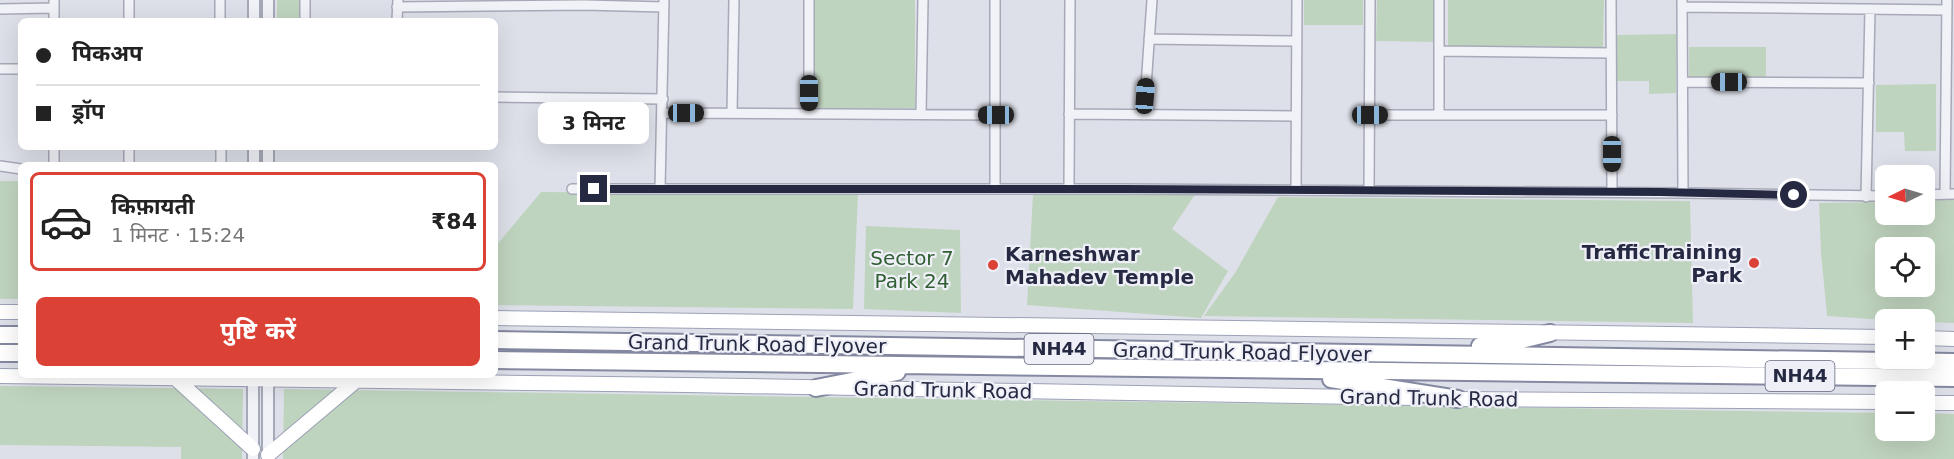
<!DOCTYPE html>
<html lang="hi">
<head>
<meta charset="utf-8">
<style>
	:root { --surface:#fff; --page:#f6f6f6; --text:#222; --muted:#767676; --line:#e0e0e0; --accent:#dc4135 }
	body { margin:0; font-family:"DejaVu Sans","Noto Sans Devanagari",sans-serif; background:var(--page); color:var(--text); height:100vh; display:flex; flex-direction:column; font-size:22px; white-space:nowrap }
	* { box-sizing:border-box; margin:0 }
	p { font-size:20px; color:var(--muted) }
	.icon { flex:none; width:33px; height:33px; fill:none; stroke:currentColor; stroke-width:2; stroke-linecap:round; stroke-linejoin:round }
	.map { position:relative; flex:1; overflow:hidden }
	.side { position:absolute; left:18px; top:162px; width:480px; height:216px; display:flex; flex-direction:column; background:var(--surface); border-radius:9px; box-shadow:0 6px 24px #0002 }
	.side>* { flex:none }
	.hud { position:absolute; left:18px; top:18px; width:480px; height:132px; border-radius:9px; box-shadow:0 6px 24px #0002; display:grid; align-content:center; height:132px; padding:0 18px; background:var(--surface) }
	.needle { width:39px; rotate:265deg }
	.controls { position:absolute; left:1875px; top:165px; display:grid; gap:12px }
	.controls a { display:grid; place-items:center; width:60px; height:60px; border-radius:9px; background:var(--surface); box-shadow:0 6px 24px #0002; font-size:30px }
	.end { position:absolute; width:27px; height:27px; margin:-14px; border:8px solid #252942; background:#fff; box-shadow:0 0 0 3px #fff }
	.from { border-radius:50% }
	.bubble { position:absolute; height:42px; border-radius:9px; background:var(--surface); box-shadow:0 6px 24px #0002; font-size:20px; font-weight:700; line-height:42px; text-align:center }
	.car { position:absolute; width:18px; height:36px; margin:-18px -9px; border-radius:8px; box-shadow:0 0 4px 2px #0007; background:linear-gradient(#222 24%,#8ab4d8 0 40%,#222 0 76%,#8ab4d8 0 86%,#222 0) }
	.hud b { display:flex; align-items:center; gap:21px; height:57px; font-size:22px }
	.hud b+b { border-top:2px solid var(--line) }
	.hud i { width:15px; height:15px; background:var(--text) }
	ul { padding:10px 0 0; list-style:none }
	li { display:flex; align-items:center; gap:18px; height:99px; margin:0 12px 9px; padding:0 6px; border:3px solid transparent; border-radius:9px }
	li div { flex:1 }
	li b { display:block; font-size:22px }
	li em { font-style:normal; font-weight:700 }
	li.selected { border-color:var(--accent) }
	li>.icon { width:54px; height:54px; stroke-width:1.5 }
	.action { display:flex; gap:12px; margin-top:auto; padding:12px 18px }
	.action a { flex:1; height:69px; border-radius:9px; background:var(--accent); color:#fff; font-size:24px; font-weight:700; line-height:69px; text-align:center }
	.map>svg:first-child { display:block }
	.green { fill:#bfd4be; fill-rule:evenodd }
	.lines { fill:none; stroke-linecap:round; stroke-linejoin:round }
	.minor-casing { stroke:#a6a9b7; stroke-width:12 }
	.tertiary-casing { stroke:#a6a9b7; stroke-width:14 }
	.primary-casing { stroke:#9ca1b6; stroke-width:16 }
	.motorway-casing { stroke:#8489a1; stroke-width:20 }
	.minor { stroke:#f1f2f7; stroke-width:9 }
	.tertiary { stroke:#f1f2f7; stroke-width:10 }
	.primary { stroke:#fff; stroke-width:14 }
	.motorway { stroke:#fff; stroke-width:16 }
	.route { stroke:#252942; stroke-width:8 }
	.poi-dot { fill:#dc4135; stroke:#eeeff7; stroke-width:2 }
	.labels { text-anchor:middle; stroke-width:4.5; stroke-linejoin:round; paint-order:stroke }
	.shield { fill:#eeeff7; stroke:#616478; stroke-width:1.5 }
	.shield-label { font-size:18px; font-weight:bold; fill:#252942 }
	.poi-label { font-size:20px; font-weight:bold; fill:#252942; stroke:#eeeff7; text-anchor:end }
	.park-label { font-size:20px; fill:#315f33; stroke:#eeeff7 }
	.street-label { font-size:20px; fill:#252942; stroke:#eeeff7 }
</style>
</head>
<body>
<div class="map">
<svg width="1954" height="459" viewBox="0 0 1954 459">
	<rect width="100%" height="100%" fill="#dee0e9"/>
	<path class="green" d="M277 0H299V21H277Z
		M815 0H915V108H815Z
		M1304 0H1363V25H1304Z
		M1377 0H1435V42L1376 41Z
		M1448 0H1604L1603 47 1448 46Z
		M1676 34V93L1649 94V81H1617L1616 35Z
		M1689 47H1766V77H1689Z
		M1936 84V151H1905L1904 132H1876V85Z
		M0 181H21V299H0Z
		M541 192 858 194 853 309 495 305V247Z
		M1196 193 1172 229 1228 271 1201 318 1027 305 1033 194Z
		M1278 197 1690 201 1693 323 1204 316 1235 273Z
		M1954 200V323L1925 322 1924 320H1885L1827 316 1821 252 1819 203 1885 202 1886 214H1924L1925 201ZM1886 248H1924V286H1886Z
		M866 226 960 230 961 313 864 309Z
		M0 386 243 389 242 459H181V447L0 445Z
		M284 389 1885 413 1886 430H1924L1925 413 1954 414V459H283Z"/>
	<g class="lines">
		<g class="minor-casing">
			<path id="minor" d="M220 0V21
				M809 0V114
				M995 0V189
				M1611 0 1612 192
				M1682 0 1683 193
				M397 7 584 5 664 7
				M1682 7 1947 10
				M0 9 54 8
				M54 21V0
				M129 21V0
				M305 21V0
				M397 21 398 0
				M1149 39 1296 41
				M1439 51 1611 53
				M0 69H21
				M1683 82 1869 83
				M495 97 663 99
				M662 113 996 115
				M732 113 734 0
				M921 114 923 0
				M1069 114 1295 116
				M1144 115 1152 0
				M1370 115H1612
				M1439 115V0
				M221 147V165
				M54 165V147
				M129 165V147
				M0 166 21 169
				M572 189H1123L1683 193 1886 196
				M660 189 664 0
				M1069 189 1070 0
				M1296 190 1297 0
				M1369 191 1370 0
				M1945 194 1947 0
				M1924 195 1954 194
				M1866 197 1870 9"/>
		</g>
		<g class="tertiary-casing">
			<path id="tertiary" d="M254 0V21
				M268 21V0
				M268 147V165
				M254 165V147
				M268 375V459
				M253 459V375"/>
		</g>
		<g class="primary-casing">
			<path id="primary" d="M0 312H21
				M495 318 1886 337
				M1924 338 1954 339
				M0 376 687 385 1415 398
				M175 378 253 449
				M1450 399 1886 402
				M1924 403H1954
				M268 455 356 381"/>
		</g>
		<g class="motorway-casing">
			<path id="motorway" d="M0 335H21
				M495 340 1954 362
				M1480 346 1517 341 1550 333
				M0 353H21
				M495 360 1954 378
				M1331 379 1458 399
				M816 388 897 372"/>
		</g>
		<use href="#minor" class="minor"/>
		<use href="#tertiary" class="tertiary"/>
		<use href="#primary" class="primary"/>
		<use href="#motorway" class="motorway"/>
	</g>
	<g class="lines">
		<path class="route" d="M594 189H1124L1660 192 1794 195"/>
	</g>
	<g class="poi-dot">
		<circle cx="1754" cy="263" r="6"/>
		<circle cx="993" cy="265" r="6"/>
	</g>
	<g class="labels">
		<g class="shield">
			<rect x="1024.5" y="334" width="69" height="30" rx="4.5"/>
			<rect x="1765.5" y="361" width="69" height="30" rx="4.5"/>
		</g>
		<g class="shield-label">
			<text x="1059" y="355">NH44</text>
			<text x="1800" y="382">NH44</text>
		</g>
		<g class="poi-label">
			<text x="1742" y="259">TrafficTraining<tspan x="1742" dy="23">Park</tspan></text>
			<text x="1005" y="261" text-anchor="start">Karneshwar<tspan x="1005" dy="23">Mahadev Temple</tspan></text>
		</g>
		<g class="park-label">
			<text x="912" y="265">Sector 7<tspan x="912" dy="23">Park 24</tspan></text>
		</g>
		<g class="street-label">
			<text transform="translate(757 344) rotate(1)" y="7">Grand Trunk Road Flyover</text>
			<text transform="translate(1242 352) rotate(1)" y="7">Grand Trunk Road Flyover</text>
			<text transform="translate(943 390) rotate(1)" y="7">Grand Trunk Road</text>
			<text transform="translate(1429 398) rotate(1)" y="7">Grand Trunk Road</text>
		</g>
	</g>
</svg>
<div class="controls">
<a><svg class="needle" viewBox="-14 -14 28 28"><path d="M0-13l5 13h-10z" fill="#e53935"/><path d="M0 13l5-13h-10z" fill="#767676"/></svg></a>
<a><svg class="icon" aria-label="locate" viewBox="0 0 24 24"><circle cx="12" cy="12" r="6"/><path d="M12 2v4M12 18v4M2 12h4M18 12h4"/></svg></a>
<a>+</a>
<a>−</a>
</div>
<i class="end from" style="left:1794px;top:195px"></i>
<i class="end" style="left:594px;top:189px"></i>
<div class="bubble" style="left:538px;top:102px;width:111px">3 मिनट</div>
<i class="car" style="left:1729px;top:82px;rotate:270deg"></i>
<i class="car" style="left:809px;top:93px;rotate:180deg"></i>
<i class="car" style="left:1145px;top:96px;rotate:4deg"></i>
<i class="car" style="left:686px;top:113px;rotate:90deg"></i>
<i class="car" style="left:996px;top:115px;rotate:270deg"></i>
<i class="car" style="left:1370px;top:115px;rotate:90deg"></i>
<i class="car" style="left:1612px;top:154px;rotate:180deg"></i>
<div class="hud">
<b><i class="from"></i>पिकअप</b>
<b><i></i>ड्रॉप</b>
</div>
<section class="side">
<ul>
<li class="selected"><svg class="icon" aria-label="car" viewBox="0 0 24 24"><path d="M5 17H2v-5l4-1 3-4h7l3 4 3 1v5h-3M9 17h6M6 11h13"/><circle cx="7" cy="17" r="2"/><circle cx="17" cy="17" r="2"/></svg><div><b>किफ़ायती</b><p>1 मिनट · 15:24</p></div><em>₹84</em></li>
</ul>
<div class="action"><a>पुष्टि करें</a></div>
</section>
</div>
</body>
</html>
